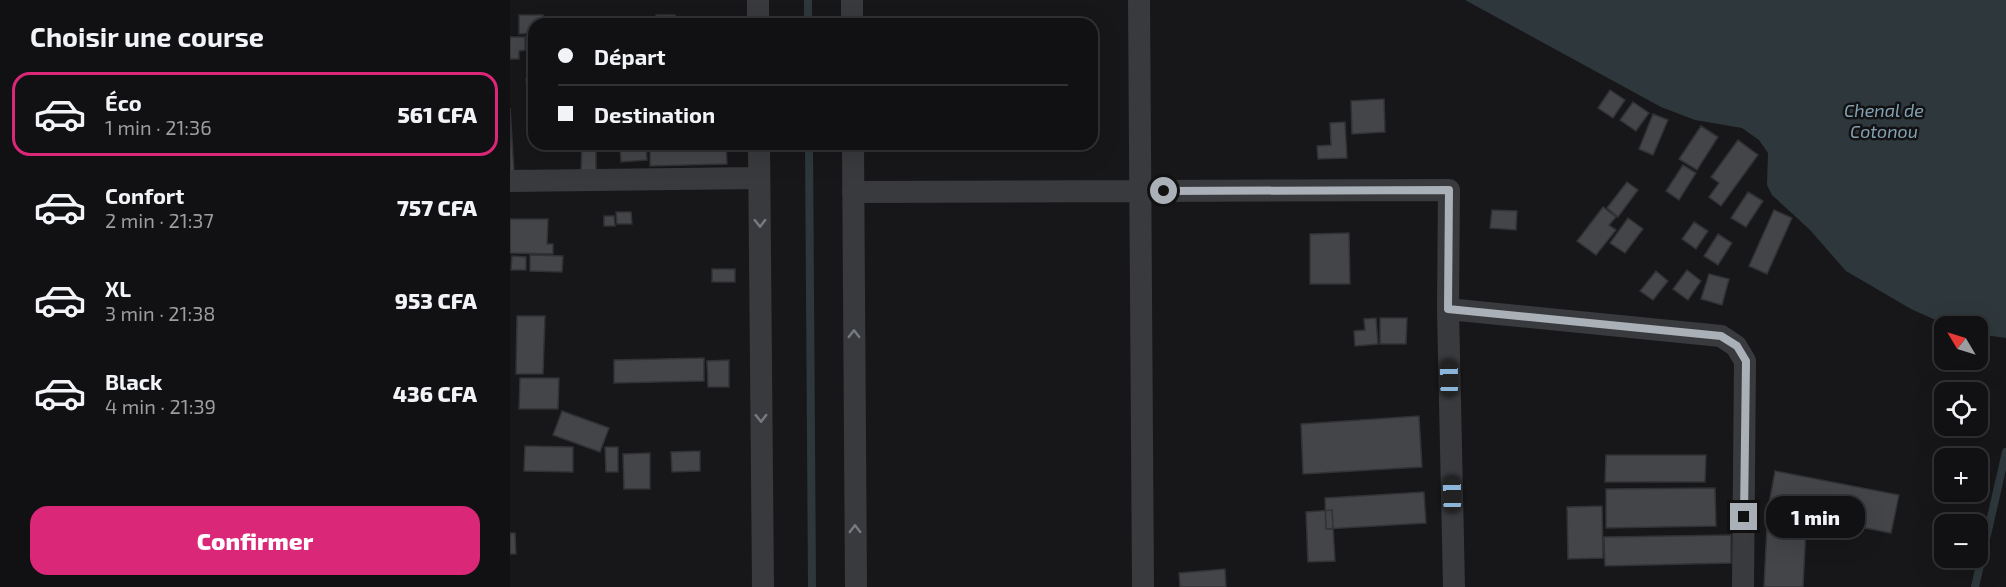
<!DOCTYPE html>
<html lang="fr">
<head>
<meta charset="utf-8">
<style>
	:root { --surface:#111113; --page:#1a1a1c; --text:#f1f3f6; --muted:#9c9da0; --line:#303133; --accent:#db2777 }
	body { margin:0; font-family:"Exo 2",sans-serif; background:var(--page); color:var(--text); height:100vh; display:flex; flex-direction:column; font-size:22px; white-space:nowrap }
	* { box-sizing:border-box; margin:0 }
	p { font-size:20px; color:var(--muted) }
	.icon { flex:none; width:33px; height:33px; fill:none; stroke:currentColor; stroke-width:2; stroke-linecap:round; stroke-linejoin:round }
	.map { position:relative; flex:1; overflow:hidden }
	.drawer { display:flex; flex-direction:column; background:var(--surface); width:510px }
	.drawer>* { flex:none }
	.top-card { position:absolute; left:18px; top:18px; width:570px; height:132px; border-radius:18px; box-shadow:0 6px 24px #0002,0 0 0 2px var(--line); display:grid; align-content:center; height:132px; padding:0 30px; background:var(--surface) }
	.needle { width:39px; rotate:308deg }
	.controls { position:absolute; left:1424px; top:316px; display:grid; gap:12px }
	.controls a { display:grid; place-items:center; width:54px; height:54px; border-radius:12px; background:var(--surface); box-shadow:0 6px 24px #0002,0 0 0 2px var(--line); font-size:30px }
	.end { position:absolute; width:27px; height:27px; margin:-14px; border:8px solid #aab0b8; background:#111; box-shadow:0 0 0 3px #111 }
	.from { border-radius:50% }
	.bubble { position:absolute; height:42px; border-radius:18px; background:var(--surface); box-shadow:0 6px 24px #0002,0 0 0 2px var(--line); font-size:20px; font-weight:800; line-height:42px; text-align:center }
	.car { position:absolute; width:18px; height:36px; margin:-18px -9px; border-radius:8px; box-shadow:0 0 4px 2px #0007; background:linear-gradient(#222 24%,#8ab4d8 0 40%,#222 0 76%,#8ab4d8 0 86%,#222 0) }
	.top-card b { display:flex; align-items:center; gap:21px; height:57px; font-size:22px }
	.top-card b+b { border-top:2px solid var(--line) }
	.top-card i { width:15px; height:15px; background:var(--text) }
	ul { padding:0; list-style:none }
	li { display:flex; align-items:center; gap:18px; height:84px; margin:0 12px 9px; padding:0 18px; border:3px solid transparent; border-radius:18px }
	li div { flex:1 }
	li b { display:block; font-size:22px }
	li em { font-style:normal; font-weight:800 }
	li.active { border-color:var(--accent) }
	li>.icon { width:54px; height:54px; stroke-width:1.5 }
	h2 { padding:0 30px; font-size:27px; line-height:72px }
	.cta { display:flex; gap:12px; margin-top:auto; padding:12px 30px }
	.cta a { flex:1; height:69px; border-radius:18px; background:var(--accent); color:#fff; font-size:24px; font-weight:800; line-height:69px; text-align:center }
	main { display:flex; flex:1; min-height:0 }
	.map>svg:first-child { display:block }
	.water { fill:#2e383c }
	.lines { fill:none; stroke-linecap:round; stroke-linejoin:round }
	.stream { stroke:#2e383c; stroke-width:8 }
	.building { fill:#444549; stroke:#313235; stroke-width:1.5 }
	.minor { stroke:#383a3e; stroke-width:22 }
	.oneway { stroke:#777b81 }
	.route { stroke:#aab0b8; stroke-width:8 }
	.labels { text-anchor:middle; stroke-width:5; stroke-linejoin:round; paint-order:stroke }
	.water-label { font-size:18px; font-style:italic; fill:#83a1b1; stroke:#121214 }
</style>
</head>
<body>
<main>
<section class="drawer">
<h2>Choisir une course</h2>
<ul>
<li class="active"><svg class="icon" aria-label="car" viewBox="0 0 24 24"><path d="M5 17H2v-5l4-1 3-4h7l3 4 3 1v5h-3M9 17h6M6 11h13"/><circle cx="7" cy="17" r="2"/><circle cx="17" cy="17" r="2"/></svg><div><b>Éco</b><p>1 min · 21:36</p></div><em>561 CFA</em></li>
<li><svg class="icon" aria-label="car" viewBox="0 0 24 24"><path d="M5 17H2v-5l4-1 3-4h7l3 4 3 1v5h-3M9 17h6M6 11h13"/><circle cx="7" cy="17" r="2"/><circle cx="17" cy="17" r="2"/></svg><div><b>Confort</b><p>2 min · 21:37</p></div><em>757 CFA</em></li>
<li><svg class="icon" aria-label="car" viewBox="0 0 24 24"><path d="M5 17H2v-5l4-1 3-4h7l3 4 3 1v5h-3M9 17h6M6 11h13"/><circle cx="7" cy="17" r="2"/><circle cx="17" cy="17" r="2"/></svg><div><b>XL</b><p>3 min · 21:38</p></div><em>953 CFA</em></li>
<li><svg class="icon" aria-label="car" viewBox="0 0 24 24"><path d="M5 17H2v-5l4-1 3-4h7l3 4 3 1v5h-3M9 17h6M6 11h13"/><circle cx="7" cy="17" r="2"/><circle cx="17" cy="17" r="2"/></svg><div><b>Black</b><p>4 min · 21:39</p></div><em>436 CFA</em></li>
</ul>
<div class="cta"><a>Confirmer</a></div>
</section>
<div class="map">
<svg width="1496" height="587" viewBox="0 0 1496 587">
	<rect width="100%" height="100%" fill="#171719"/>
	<path class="water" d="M955 0H1496V338L1467 334V327H1441L1401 309 1336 271 1300 230 1262 195 1257 185 1258 153 1249 140 1232 128 1185 120 1151 107Z"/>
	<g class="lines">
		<path class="stream" d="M298 0V24
			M299 144 302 587
			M1465 587 1496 452"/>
	</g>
	<path class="building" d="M9 15H33V24H24V33L9 34Z
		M146 15H165V19L198 18V24H146Z
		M0 37H15V50L9 51V59H0Z
		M17 55H24V70H17Z
		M24 78V95L18 96 16 79Z
		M1100 90 1115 100 1103 118 1088 108Z
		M874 99 875 132 842 134 841 101Z
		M1123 102 1139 113 1126 131 1110 120Z
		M0 108 4 172 0 173Z
		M1143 114 1158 120 1143 155 1129 149Z
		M835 122 837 158 808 159 807 146 821 145 820 123Z
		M1191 126 1208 137 1187 170 1169 159Z
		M1228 140 1248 155 1211 206 1199 197 1209 183 1201 177Z
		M72 144H106V151L86 150V173H71Z
		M110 144H136L137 160 111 162Z
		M140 144H216L217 164 140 166Z
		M1173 165 1186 173 1169 200 1156 191Z
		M1117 182 1128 190 1108 217 1097 208Z
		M1238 192 1253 201 1236 227 1221 218Z
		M1093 207 1106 217 1099 225 1106 230 1086 255 1067 241Z
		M982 210 1007 211 1006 230 980 228Z
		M1264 210 1282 218 1257 274 1239 266Z
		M106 212H121L122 224H107Z
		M94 216H104L105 226H94Z
		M1118 218 1133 229 1115 253 1100 243Z
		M0 219H38L37 244H43V254L0 253Z
		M1184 222 1198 231 1186 249 1172 239Z
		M839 233 840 284H800V234Z
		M1208 234 1222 243 1208 265 1194 256Z
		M20 255 53 256 52 272 20 271Z
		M2 256 16 257V270H1Z
		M202 269H225V282H202Z
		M1177 270 1191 281 1178 300 1163 289Z
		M1146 271 1158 281 1143 300 1130 291Z
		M1199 274 1219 279 1212 305 1191 299Z
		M7 316H35L33 374H6Z
		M866 318 868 344 845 346 844 331 855 330 854 319Z
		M870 318H897L896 344H870Z
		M194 358V381L104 383V360Z
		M219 360V387H198L197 361Z
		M10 378H49L48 409H9Z
		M52 411 99 428 90 452 43 435Z
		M909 416 912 467 793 474 791 424Z
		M15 446 63 447V472L14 471Z
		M95 447H108V472H96Z
		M190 451V471L162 472 161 452Z
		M140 453V489H114L113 454Z
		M1096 455H1196L1195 482H1095Z
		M1265 471 1389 495 1381 533 1258 509Z
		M1205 488 1206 526 1096 528V489Z
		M914 492 916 523 816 529 815 498Z
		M1092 506 1093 558 1058 559 1057 507Z
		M822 510 825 561 798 562 796 512Z
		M1257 525 1296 527 1293 587H1254Z
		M0 533H5L6 554H0Z
		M1221 535V563L1095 566 1094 537Z
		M715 569 716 587H670L669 573Z"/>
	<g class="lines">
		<path class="minor" d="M248 0V24
			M342 0V24
			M629 0 633 587
			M249 144 253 587
			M343 144 346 587
			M0 181 249 178
			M343 192 939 190 938 309 944 587
			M938 309 1211 336 1226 346 1235 361 1233 587"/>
	</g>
	<defs><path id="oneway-chevron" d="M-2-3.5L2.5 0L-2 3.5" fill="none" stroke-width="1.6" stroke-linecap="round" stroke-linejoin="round" transform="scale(1.5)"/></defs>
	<g class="oneway">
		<use href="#oneway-chevron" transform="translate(250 223) rotate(89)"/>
		<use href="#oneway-chevron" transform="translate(344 334) rotate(-90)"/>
		<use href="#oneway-chevron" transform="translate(251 418) rotate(89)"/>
		<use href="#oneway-chevron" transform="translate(345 529) rotate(-90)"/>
	</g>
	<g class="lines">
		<path class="route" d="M654 191 939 190 938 309 1211 336 1227 346 1236 361 1234 517"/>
	</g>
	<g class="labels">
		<g class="water-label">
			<text x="1374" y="117">Chenal de<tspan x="1374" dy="21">Cotonou</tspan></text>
		</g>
	</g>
</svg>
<div class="controls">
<a><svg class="needle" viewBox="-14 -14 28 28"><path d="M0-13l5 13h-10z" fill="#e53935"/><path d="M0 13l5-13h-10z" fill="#9c9da0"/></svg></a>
<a><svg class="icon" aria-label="locate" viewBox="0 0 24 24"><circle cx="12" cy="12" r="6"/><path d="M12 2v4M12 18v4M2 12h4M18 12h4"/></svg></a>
<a>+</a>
<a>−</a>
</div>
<i class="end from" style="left:654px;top:191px"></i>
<i class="end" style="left:1234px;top:517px"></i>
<div class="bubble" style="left:1256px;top:496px;width:99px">1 min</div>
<i class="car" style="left:939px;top:378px;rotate:359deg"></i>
<i class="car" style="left:942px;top:494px;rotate:359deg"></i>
<div class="top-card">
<b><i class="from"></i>Départ</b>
<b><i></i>Destination</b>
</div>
</div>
</main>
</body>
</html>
